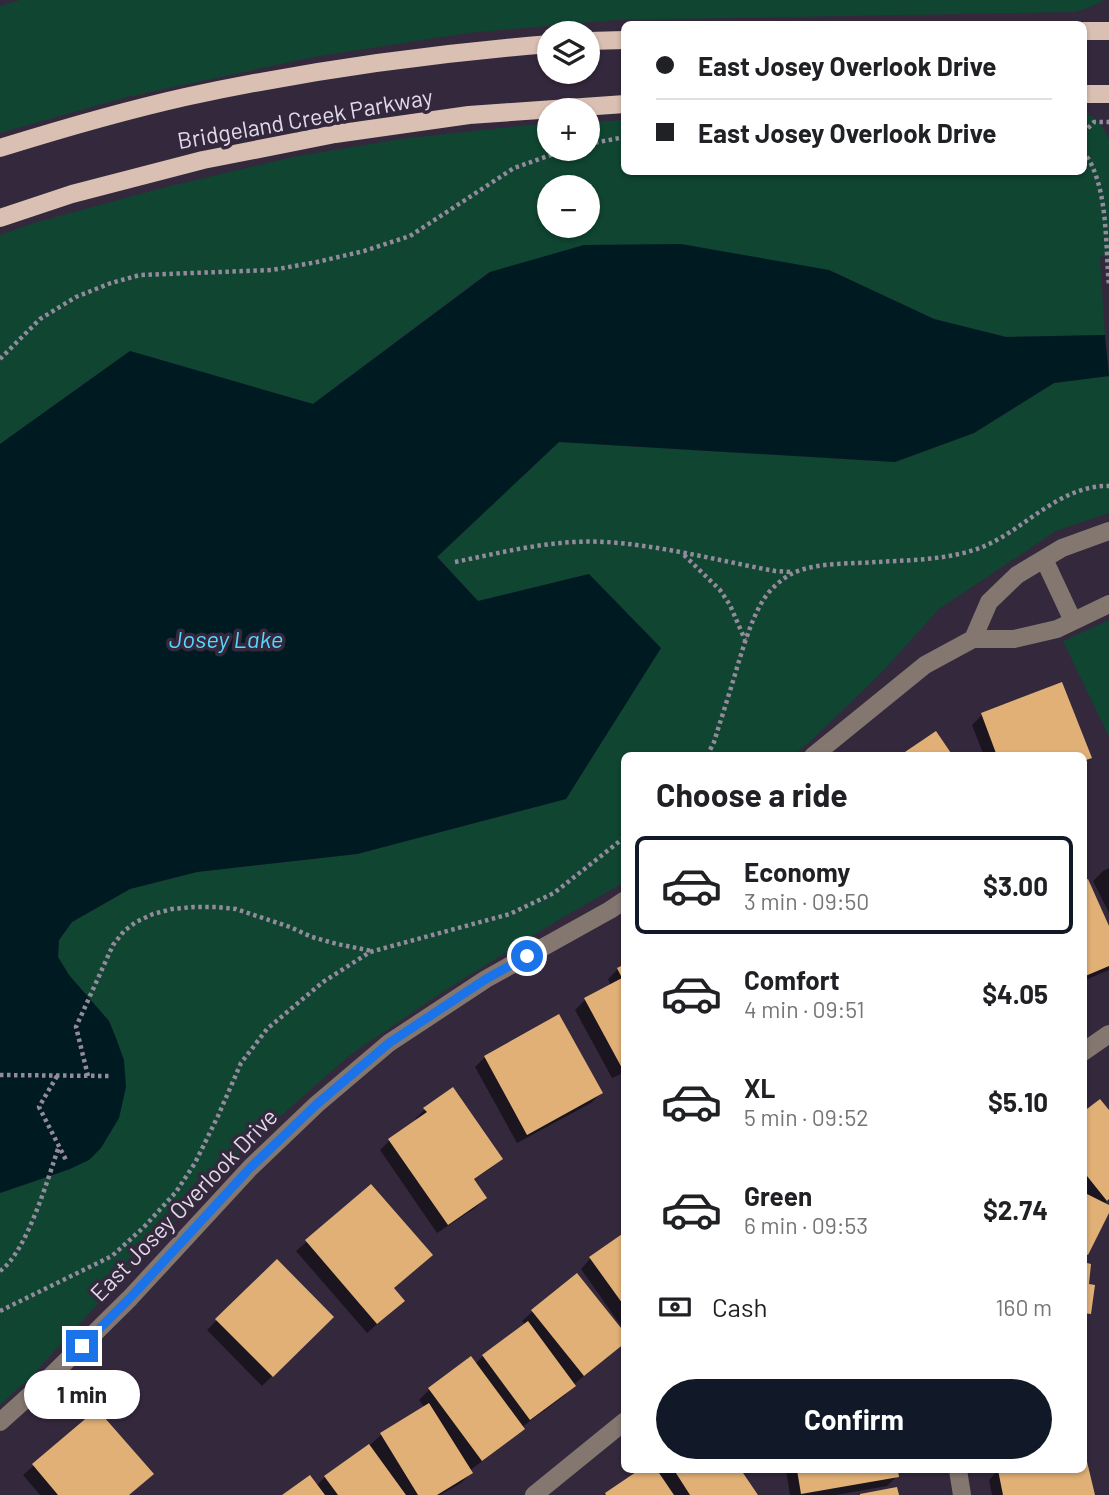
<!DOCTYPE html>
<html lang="en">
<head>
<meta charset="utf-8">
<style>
	:root { --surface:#fff; --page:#f6f6f6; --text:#202124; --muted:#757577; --line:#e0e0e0; --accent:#111827 }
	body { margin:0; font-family:Barlow,sans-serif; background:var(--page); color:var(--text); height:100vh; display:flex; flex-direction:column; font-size:26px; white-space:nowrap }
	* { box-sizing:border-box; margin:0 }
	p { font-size:23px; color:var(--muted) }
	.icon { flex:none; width:38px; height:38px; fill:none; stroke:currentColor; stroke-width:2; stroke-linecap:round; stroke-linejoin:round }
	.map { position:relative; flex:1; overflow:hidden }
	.panel { position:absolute; left:621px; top:752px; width:466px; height:721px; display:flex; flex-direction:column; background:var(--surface); border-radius:10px; box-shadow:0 2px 5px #0004 }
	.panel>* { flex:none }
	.hud { position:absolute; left:621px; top:21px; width:466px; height:154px; border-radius:10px; box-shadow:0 2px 5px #0004; display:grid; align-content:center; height:154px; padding:0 35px; background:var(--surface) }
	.controls { position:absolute; left:537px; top:21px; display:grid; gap:14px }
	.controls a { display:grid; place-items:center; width:63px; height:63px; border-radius:50%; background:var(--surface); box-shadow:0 2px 5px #0004; font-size:35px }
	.end { position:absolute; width:32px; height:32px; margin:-16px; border:9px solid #1a73e8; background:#fff; box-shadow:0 0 0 4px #fff }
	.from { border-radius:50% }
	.bubble { position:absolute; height:49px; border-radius:24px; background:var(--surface); box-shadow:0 2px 5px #0004; font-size:23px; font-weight:700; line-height:49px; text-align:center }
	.hud b { display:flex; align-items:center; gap:24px; height:66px; font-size:26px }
	.hud b+b { border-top:2px solid var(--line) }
	.hud i { width:18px; height:18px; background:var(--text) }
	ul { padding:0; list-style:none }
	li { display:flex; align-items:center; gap:21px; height:98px; margin:0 14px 10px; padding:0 21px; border:4px solid transparent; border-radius:10px }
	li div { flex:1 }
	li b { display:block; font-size:26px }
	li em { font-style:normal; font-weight:700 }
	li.on { border-color:var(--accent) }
	li>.icon { width:63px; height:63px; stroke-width:1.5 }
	h2 { padding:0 35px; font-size:32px; line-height:84px }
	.pay { display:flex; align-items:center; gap:18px; height:77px; padding:0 35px; font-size:26px }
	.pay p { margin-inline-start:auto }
	.action { display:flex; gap:14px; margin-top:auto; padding:14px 35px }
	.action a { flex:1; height:80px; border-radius:42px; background:var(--accent); color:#fff; font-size:28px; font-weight:700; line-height:80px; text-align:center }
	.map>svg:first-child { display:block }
	.green { fill:#0f4531; fill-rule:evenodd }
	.water { fill:#001a22 }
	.shadow { fill:#0007 }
	.building { fill:#e1b076 }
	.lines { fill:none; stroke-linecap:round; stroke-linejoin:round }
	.path { stroke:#938a9b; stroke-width:4.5; stroke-dasharray:3.5 3.5; stroke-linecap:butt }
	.minor { stroke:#847770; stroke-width:18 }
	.major { stroke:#dac0b3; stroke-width:18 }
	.route { stroke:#1a73e8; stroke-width:9 }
	.labels { text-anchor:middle; stroke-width:7; stroke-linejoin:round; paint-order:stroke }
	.street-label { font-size:23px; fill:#e2dae9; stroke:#34283d }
	.water-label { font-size:24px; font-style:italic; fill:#55d7fe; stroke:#34283d }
</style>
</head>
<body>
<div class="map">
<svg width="1109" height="1495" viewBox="0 0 1109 1495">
	<rect width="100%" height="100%" fill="#34283d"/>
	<path class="green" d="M20 0H1103L1100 3 1076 12 616 20 468 33 314 57 127 97 0 133V6Z
		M1083 112C1094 114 1106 129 1109 140V256L1100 257 1105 335 1006 337 934 319 829 270 489 272 313 404 130 351 0 444V235L34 223 162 188 293 157 400 139 528 125 549 124 550 149H588V122L625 120V172H1083ZM550 187H588V226H550Z
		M1109 376V513L1056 531 939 609 883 671 813 739 793 756H625V882L560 919 444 991 350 1055 250 1143 150 1247 31 1377 0 1405V1193L70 1169 109 1021 69 975 58 957 59 940 72 922 130 889 197 872 357 854 566 799 589 574 478 601 437 556 559 442 895 462 974 433 1054 383Z
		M1109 620V737L1063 641Z"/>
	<path class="water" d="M681 244 829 270 934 319 1006 337 1105 335 1109 376 1054 383 974 433 895 462 559 442 437 557 478 601 589 574 661 648 566 799 357 854 197 872 130 889 72 922 59 940 58 957 69 975 109 1021 116 1038 124 1060 126 1087 119 1118 101 1148 89 1160 70 1169 0 1193V444L130 351 313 404 490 272 584 245Z"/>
	<path class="shadow" d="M982 715 1089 758 1083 764V756H984L972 725Z
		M1109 868V913L1093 881 1103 871Z
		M1083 883 1109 931V970L1083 981Z
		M625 966V1072L612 1078 575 1010 585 1000 611 986 608 979 618 969Z
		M559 1016 601 1093 591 1103 517 1143 475 1067 485 1057Z
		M425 1109 501 1159 491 1168 473 1180 485 1198 475 1208 437 1233 380 1150 390 1140 416 1121 415 1119Z
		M1109 1113V1199L1103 1204 1109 1207V1209L1083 1257V1114Z
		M371 1186 392 1289V1311L367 1333 296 1251Z
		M625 1235V1342L573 1385 574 1386 564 1396 522 1427 523 1428 513 1438 469 1471 471 1473 461 1483 440 1495H285L316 1486 325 1477 370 1445 381 1435 425 1408 419 1400 429 1390 471 1358 475 1364 483 1356 525 1325 522 1321 532 1312 577 1276 622 1332 624 1330 581 1269 590 1259Z
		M277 1261 332 1317 262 1386 207 1330Z
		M97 1411 128 1495H40L23 1475Z
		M642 1470H739L756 1495H606Z
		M786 1470H896L897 1476 887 1486 836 1495H790Z
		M998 1470 1093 1495H992L989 1480Z"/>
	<path class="building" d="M1062 682 1092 758 1083 761V756H997L981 713Z
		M936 731 953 756H899Z
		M1088 879 1109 926V966L1083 977V881Z
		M625 964V1069L623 1070 584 998 622 978 617 968Z
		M559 1014 603 1093 527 1135 484 1056Z
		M453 1087 503 1159 474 1179 487 1198 448 1225 388 1139 427 1112 423 1108Z
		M1100 1099 1109 1110V1199L1107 1201 1083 1171V1112Z
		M371 1184 433 1255 394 1288 405 1301 377 1324 305 1240Z
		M1083 1192 1109 1205V1213L1088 1255 1083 1253Z
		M625 1232V1307L589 1257Z
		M277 1259 334 1317 273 1377 215 1319Z
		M1083 1262 1091 1264 1089 1284 1095 1285 1091 1314 1083 1313Z
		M577 1273 625 1333V1343L584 1376 531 1310Z
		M528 1321 576 1386 530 1420 482 1355Z
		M471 1356 525 1429 482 1461 428 1388Z
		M429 1403 473 1473 437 1495H418L380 1433Z
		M97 1409 154 1474 129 1495H58L32 1464Z
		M369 1444 406 1495H338L324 1476Z
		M1083 1445 1095 1495H1003L998 1470H1083Z
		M639 1470H657L674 1495H606L605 1493Z
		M674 1470H741L758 1495H690Z
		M797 1470H898L899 1477 801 1494Z
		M310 1475 325 1495H282Z
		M897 1487 899 1495H860V1494Z"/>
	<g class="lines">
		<path class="path" d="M1083 133 1094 122H1109
			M588 144 625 137
			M1083 151C1109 184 1105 245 1109 285
			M0 359 40 319 76 297 111 283 140 275 272 270 317 262 364 251 410 236 514 168 568 149
			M684 555 720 590 730 605 745 640
			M455 562C504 552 554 539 605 542 660 545 720 561 775 571L793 572
			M707 756 714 742C721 719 729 695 736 671 743 648 750 623 762 602 769 590 781 579 793 573 818 562 850 564 877 562 910 560 945 560 977 549 1023 533 1057 485 1109 486
			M0 1075 109 1076
			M57 1076 39 1107 66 1160
			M88 1076 76 1027 113 945 124 931 136 922 153 914 172 909 194 907H216L236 909 290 927 312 937 337 944 372 951
			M0 1271C27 1252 48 1178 59 1146
			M0 1311 112 1256 144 1227 176 1192 195 1163 218 1116 241 1063 267 1029 323 982 370 952 510 914 554 893 625 837"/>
		<path class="minor" d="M1044 559 1073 621
			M973 639 989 602 1017 575 1062 548 1109 531
			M813 756 925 665 973 639H1014L1057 629 1109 604
			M1083 1052 1109 1034
			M0 1422 49 1378 130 1298 250 1168 317 1104 389 1043 486 979 610 910 625 900
			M958 1470 962 1495
			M534 1495 625 1421"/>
		<path class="major" d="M1083 31H1109
			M588 41 625 40
			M1083 94H1109
			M0 148C61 129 123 111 185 97 305 71 427 54 550 44
			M0 218 72 194 203 160 335 134 469 115 625 104"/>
	</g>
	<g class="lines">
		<path class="route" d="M82 1346 130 1298 250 1168 317 1104 389 1043 486 979 527 956"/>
	</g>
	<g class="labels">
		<g class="street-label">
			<text transform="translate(305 119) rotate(-10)" y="8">Bridgeland Creek Parkway</text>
			<text transform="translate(184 1205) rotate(-46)" y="8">East Josey Overlook Drive</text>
		</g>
		<g class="water-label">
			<text x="226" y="648">Josey Lake</text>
		</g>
	</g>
</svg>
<div class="controls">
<a><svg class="icon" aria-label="layers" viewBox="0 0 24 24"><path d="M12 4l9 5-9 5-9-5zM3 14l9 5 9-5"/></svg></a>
<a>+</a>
<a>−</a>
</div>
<i class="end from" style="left:527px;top:956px"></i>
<i class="end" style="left:82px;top:1346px"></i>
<div class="bubble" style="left:24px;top:1370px;width:116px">1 min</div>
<div class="hud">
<b><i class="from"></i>East Josey Overlook Drive</b>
<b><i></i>East Josey Overlook Drive</b>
</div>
<section class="panel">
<h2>Choose a ride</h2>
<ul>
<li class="on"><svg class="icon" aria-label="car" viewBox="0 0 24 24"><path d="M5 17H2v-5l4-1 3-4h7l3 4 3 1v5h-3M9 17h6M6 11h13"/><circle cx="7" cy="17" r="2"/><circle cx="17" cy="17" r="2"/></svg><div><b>Economy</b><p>3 min · 09:50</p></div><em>$3.00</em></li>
<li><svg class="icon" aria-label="car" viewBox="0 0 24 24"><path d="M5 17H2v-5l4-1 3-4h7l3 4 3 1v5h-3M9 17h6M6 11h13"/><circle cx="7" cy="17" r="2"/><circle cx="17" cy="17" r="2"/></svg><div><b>Comfort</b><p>4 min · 09:51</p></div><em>$4.05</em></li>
<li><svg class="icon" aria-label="car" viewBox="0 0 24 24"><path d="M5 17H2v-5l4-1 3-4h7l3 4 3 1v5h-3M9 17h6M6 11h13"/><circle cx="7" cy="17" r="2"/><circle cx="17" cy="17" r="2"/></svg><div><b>XL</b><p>5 min · 09:52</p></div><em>$5.10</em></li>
<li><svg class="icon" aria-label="car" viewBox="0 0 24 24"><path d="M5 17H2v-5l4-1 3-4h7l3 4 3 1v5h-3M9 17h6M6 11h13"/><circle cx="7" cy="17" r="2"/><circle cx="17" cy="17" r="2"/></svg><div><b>Green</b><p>6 min · 09:53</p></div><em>$2.74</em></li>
</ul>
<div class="pay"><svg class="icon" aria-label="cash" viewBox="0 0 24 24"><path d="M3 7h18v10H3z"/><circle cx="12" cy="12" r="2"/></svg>Cash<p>160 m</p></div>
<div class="action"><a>Confirm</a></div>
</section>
</div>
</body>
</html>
